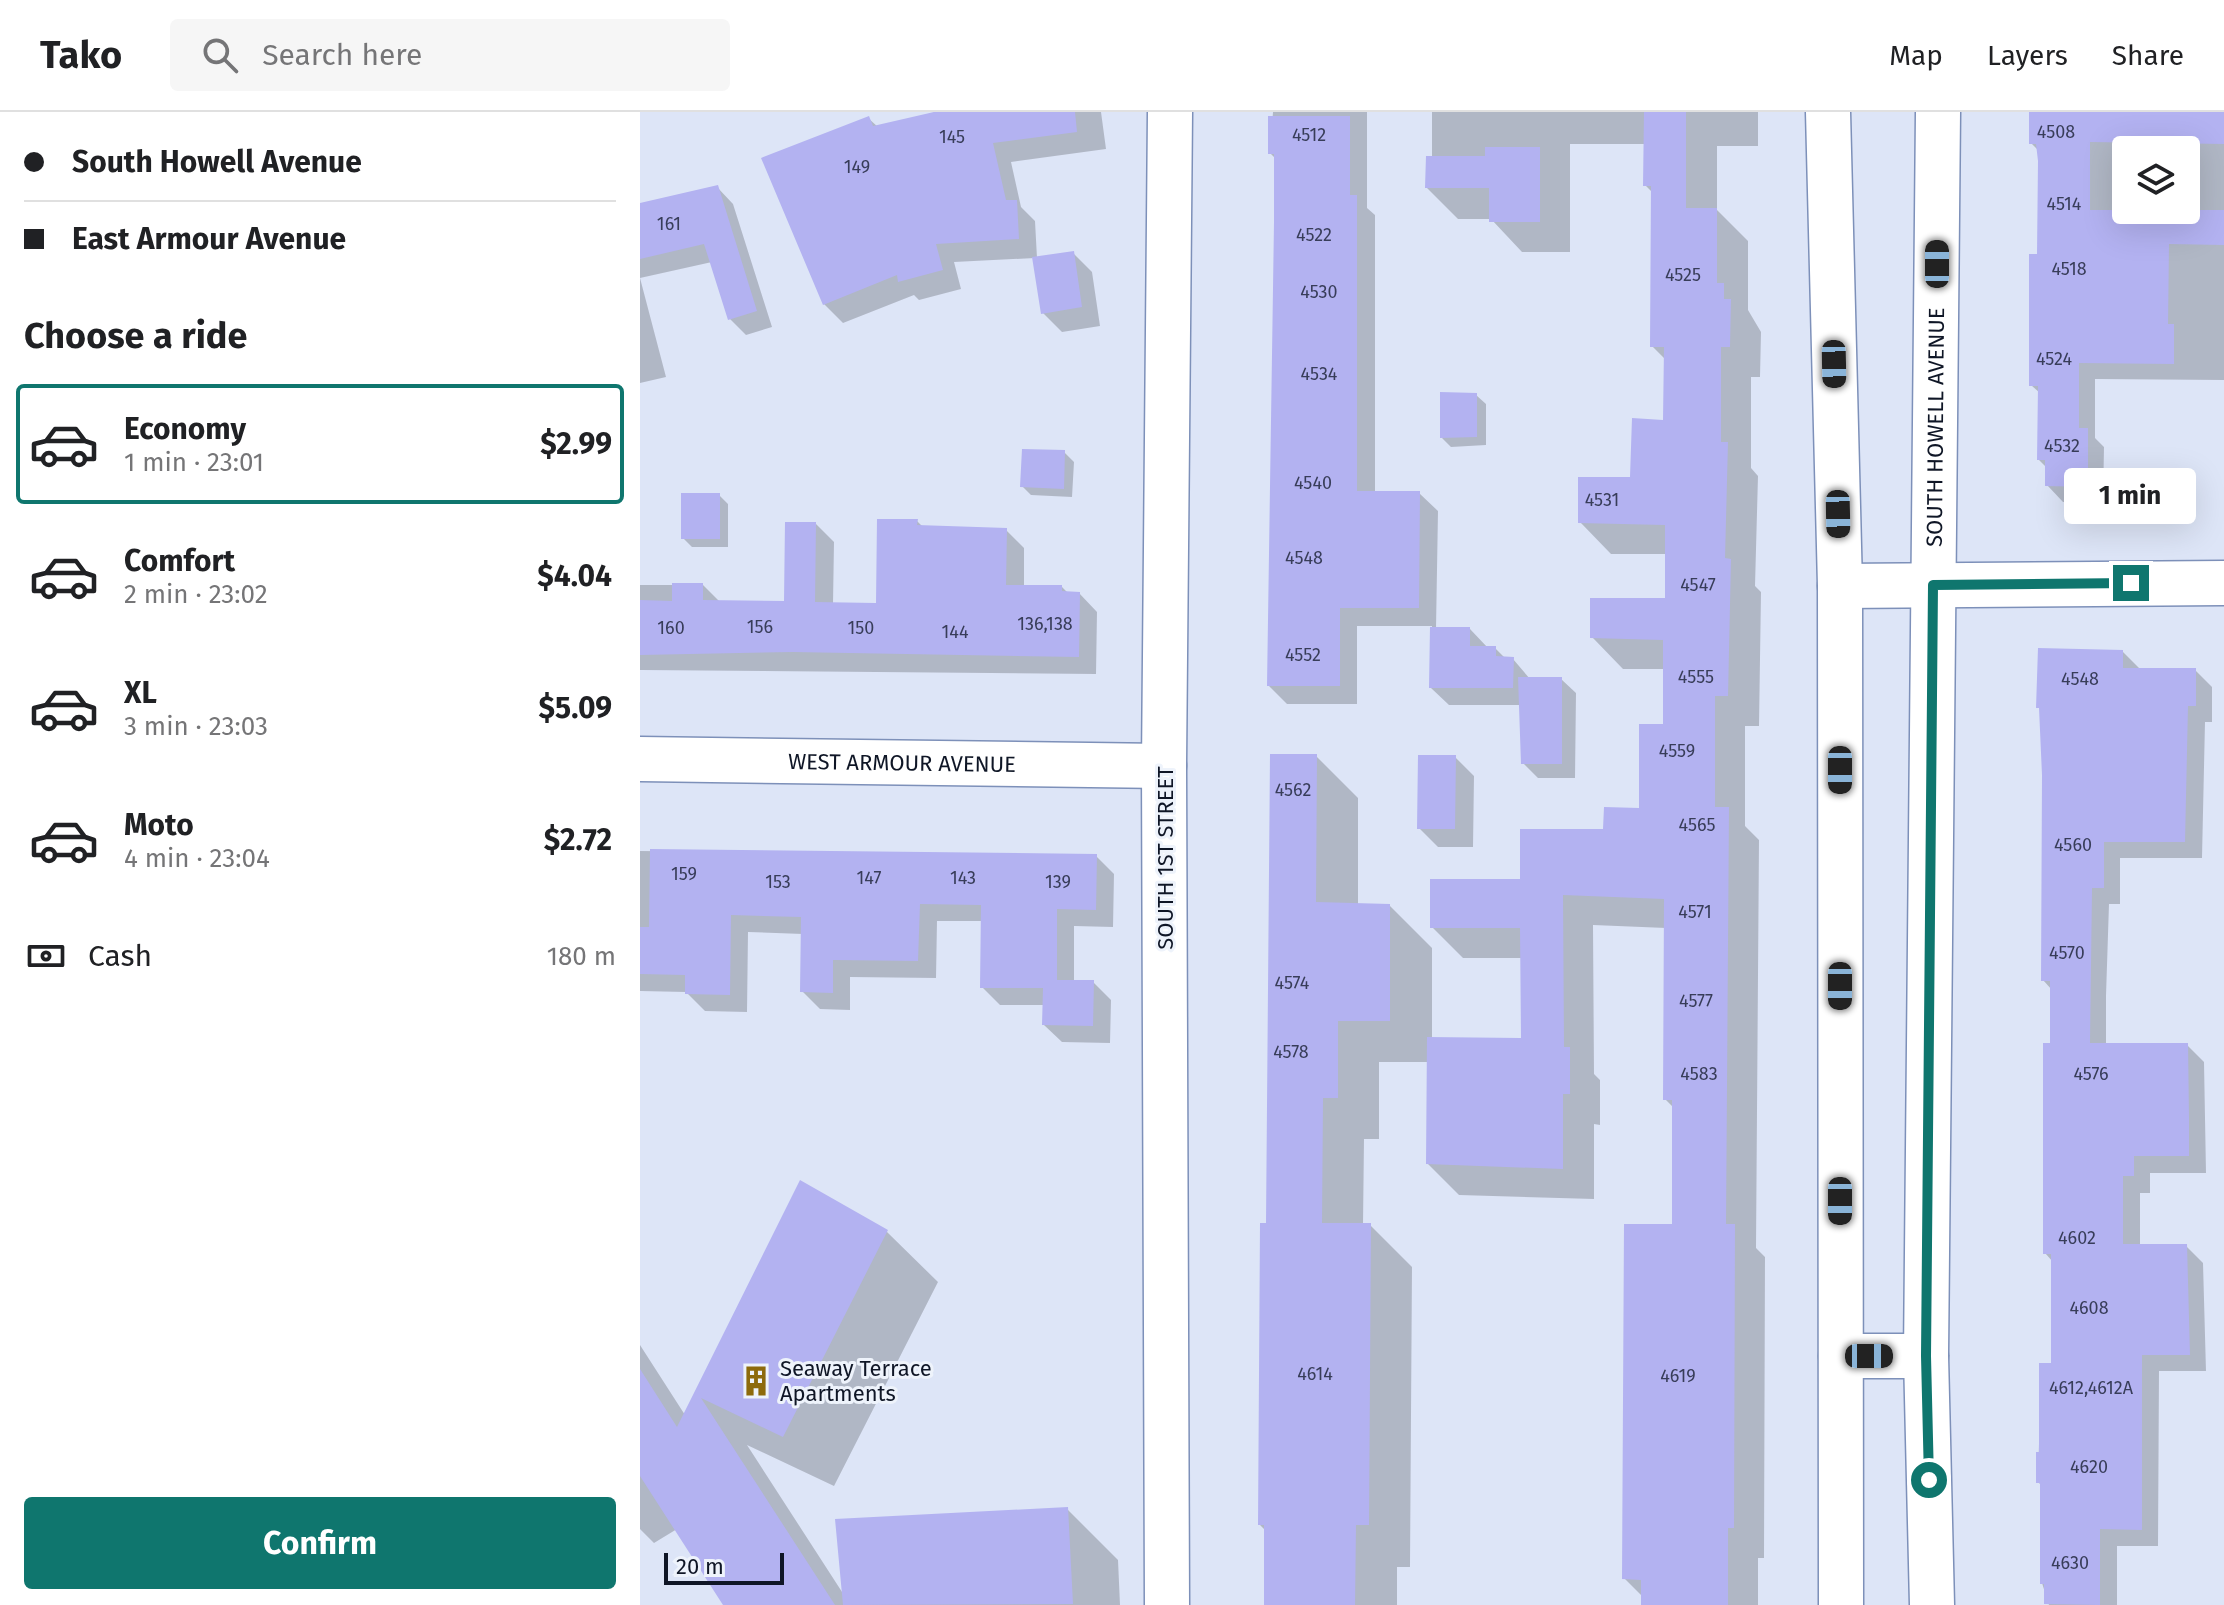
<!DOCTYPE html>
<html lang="en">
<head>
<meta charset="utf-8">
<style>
	:root { --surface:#fff; --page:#f6f6f6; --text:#202124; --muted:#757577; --line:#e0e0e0; --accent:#0f766e }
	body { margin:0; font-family:"Fira Sans",sans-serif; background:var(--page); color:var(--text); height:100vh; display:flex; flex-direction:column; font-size:30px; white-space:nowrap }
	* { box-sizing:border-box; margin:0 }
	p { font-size:26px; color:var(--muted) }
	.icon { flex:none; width:44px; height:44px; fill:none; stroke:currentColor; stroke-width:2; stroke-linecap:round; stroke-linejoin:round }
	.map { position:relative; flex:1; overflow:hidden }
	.side { display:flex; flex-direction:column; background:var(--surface); width:640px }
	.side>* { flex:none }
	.hud { display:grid; align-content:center; height:176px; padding:0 24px; background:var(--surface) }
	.buttons { position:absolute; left:1472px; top:24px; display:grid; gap:16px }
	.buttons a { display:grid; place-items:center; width:88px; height:88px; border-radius:8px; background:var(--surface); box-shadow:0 8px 32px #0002; font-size:40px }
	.scale { position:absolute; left:24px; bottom:20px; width:120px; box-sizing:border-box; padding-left:8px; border:4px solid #0f1626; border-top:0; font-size:22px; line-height:28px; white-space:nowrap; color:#0f1626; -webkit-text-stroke:6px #eef3fb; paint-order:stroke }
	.end { position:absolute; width:36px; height:36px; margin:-18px; border:10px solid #0f766e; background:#fff; box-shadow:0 0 0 4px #fff }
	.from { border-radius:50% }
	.bubble { position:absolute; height:56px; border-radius:8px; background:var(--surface); box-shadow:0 8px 32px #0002; font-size:26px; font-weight:700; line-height:56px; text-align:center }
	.car { position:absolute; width:24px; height:48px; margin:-24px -12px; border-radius:10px; box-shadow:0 0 6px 2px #0007; background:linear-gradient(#222 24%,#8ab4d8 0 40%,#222 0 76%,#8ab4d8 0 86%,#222 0) }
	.hud b { display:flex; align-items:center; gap:28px; height:76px; font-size:30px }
	.hud b+b { border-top:2px solid var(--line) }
	.hud i { width:20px; height:20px; background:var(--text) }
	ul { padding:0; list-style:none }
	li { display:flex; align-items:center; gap:24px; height:120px; margin:0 16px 12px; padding:0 8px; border:4px solid transparent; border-radius:8px }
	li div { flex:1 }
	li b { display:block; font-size:30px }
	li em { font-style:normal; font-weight:700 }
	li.active { border-color:var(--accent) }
	li>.icon { width:72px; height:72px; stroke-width:1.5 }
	h2 { padding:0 24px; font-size:36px; line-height:96px }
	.pay { display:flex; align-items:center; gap:20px; height:88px; padding:0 24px; font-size:30px }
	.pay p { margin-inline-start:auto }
	.action { display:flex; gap:16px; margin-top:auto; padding:16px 24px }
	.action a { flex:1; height:92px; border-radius:8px; background:var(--accent); color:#fff; font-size:32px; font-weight:700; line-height:92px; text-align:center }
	header { display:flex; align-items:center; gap:48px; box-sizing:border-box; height:112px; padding:0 40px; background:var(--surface); border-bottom:2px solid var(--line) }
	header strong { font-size:38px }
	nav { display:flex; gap:44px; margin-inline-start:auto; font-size:28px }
	.search { width:560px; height:72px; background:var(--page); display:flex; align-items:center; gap:20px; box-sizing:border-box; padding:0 28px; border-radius:8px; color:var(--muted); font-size:30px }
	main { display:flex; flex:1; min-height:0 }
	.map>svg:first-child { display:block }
	.shadow { fill:#0003; fill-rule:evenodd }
	.building { fill:#b3b2f1 }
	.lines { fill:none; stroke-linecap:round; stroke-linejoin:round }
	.minor-casing { stroke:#7d90b9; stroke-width:47 }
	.major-casing { stroke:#7d90b9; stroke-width:47 }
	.minor { stroke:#fff; stroke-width:44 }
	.major { stroke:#fff; stroke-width:44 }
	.route { stroke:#0f766e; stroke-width:10 }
	.labels { text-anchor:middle; stroke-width:6; stroke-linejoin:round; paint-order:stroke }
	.number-label { font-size:18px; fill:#383d59 }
	.street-label { font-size:22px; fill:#0f1626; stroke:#eef3fb }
	.poi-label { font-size:22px; fill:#0f1626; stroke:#eef3fb; text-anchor:start }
</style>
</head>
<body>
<header>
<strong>Tako</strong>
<div class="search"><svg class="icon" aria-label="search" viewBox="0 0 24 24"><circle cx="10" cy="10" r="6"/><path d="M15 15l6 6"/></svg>Search here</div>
<nav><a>Map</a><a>Layers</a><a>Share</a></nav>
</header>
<main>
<section class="side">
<div class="hud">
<b><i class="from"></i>South Howell Avenue</b>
<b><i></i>East Armour Avenue</b>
</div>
<h2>Choose a ride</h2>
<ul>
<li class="active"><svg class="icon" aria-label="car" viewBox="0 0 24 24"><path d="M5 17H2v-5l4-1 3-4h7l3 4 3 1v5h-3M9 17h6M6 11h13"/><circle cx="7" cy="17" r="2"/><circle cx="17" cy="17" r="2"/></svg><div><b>Economy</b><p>1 min · 23:01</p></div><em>$2.99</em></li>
<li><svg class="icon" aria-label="car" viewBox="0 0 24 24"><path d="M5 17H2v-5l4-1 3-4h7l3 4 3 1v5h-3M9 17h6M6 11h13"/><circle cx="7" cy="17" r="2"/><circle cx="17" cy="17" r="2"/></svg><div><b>Comfort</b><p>2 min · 23:02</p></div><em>$4.04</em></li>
<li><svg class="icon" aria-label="car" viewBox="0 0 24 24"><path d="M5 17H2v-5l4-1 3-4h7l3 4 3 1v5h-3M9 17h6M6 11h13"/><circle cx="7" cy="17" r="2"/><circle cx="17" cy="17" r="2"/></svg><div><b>XL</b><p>3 min · 23:03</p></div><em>$5.09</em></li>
<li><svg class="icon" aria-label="car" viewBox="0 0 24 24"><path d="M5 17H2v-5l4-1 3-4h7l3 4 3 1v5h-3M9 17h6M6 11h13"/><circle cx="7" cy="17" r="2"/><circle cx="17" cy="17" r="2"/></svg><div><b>Moto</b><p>4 min · 23:04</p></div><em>$2.72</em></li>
</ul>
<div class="pay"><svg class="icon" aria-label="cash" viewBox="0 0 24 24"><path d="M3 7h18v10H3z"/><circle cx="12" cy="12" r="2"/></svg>Cash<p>180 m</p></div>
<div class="action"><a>Confirm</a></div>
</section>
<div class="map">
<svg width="1584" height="1493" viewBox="0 0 1584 1493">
	<rect width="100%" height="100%" fill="#dde5f7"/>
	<path class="shadow" d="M296 0H461L466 37 371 50 381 95 395 109 397 146 433 141 452 160 460 214 422 220 403 201 395 146 314 150 321 177 279 188 274 183 203 211 184 192 228 6 238 15Z
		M633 0H727V96L735 103V381H779L798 399 796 517H830L848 536H855L866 547H873L890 567H921L936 581 935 666H898L883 651 881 593H809L791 576 792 514H717V592H647L629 574 636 47 630 41Z
		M792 0H1118V34H1077V98L1108 129V198L1121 220 1120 265H1111V356L1118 364 1115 474 1121 480 1119 614H1105V714L1119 728 1116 1136 1125 1145 1124 1446H1118V1493H1003V1485L984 1466 1034 1114V996L1025 987 1026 816 953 813 954 962 960 968V1013L954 1012V1087L819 1083 788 1052 789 950H739V1027H724L723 1113H730L772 1155 770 1455H757V1493H626V1419L620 1413 628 1113 676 644 718 686V793L750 794 792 836V927L883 928 882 846H823L792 815 882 769 1001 698 1025 614V557H983L952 525 1027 488V442H971L940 410 992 367 1025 310V247L1012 234 1013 81 1005 73V32H930V140H882L851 107H818L787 76 792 46Z
		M1391 0H1584V268L1455 267V326L1464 335 1463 390H1423L1407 373V356L1399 348 1400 281 1391 273 1399 144V39L1391 31ZM1486 38H1546V98H1486Z
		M77 75 93 92 132 215 106 223 90 207 72 150 0 166 26 265 0 271V93Z
		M836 283 846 292V333L811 335 802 326Z
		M424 340 434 350 432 385 391 383 382 374Z
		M79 383 88 392V435H52L43 426Z
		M277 409 284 416 366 418 384 436V475H422L428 481H439L457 500 456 562 0 558V473H63L80 490 146 491 176 412 194 430 193 492 238 493Z
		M1483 540 1501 558H1555L1572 575V610H1565L1562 746H1480V792H1469L1466 884V933H1547L1564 950 1566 1061H1510V1081H1500V1134H1546L1563 1151 1566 1259H1519L1518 1434H1477V1493H1409L1402 1471V1374L1398 1370 1401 1253H1413V1150L1405 1141 1412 878 1403 868Z
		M815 645 834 664 833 735H798L779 716Z
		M0 739 456 744 474 762 473 815 434 814V870H453L471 888 470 931 422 930 404 913 405 893H360L342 875 343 809H297L296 866 210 865V898L180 897 162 879 163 822 108 820 107 900 65 899 46 880 0 879Z
		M161 1071 247 1120 298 1170 194 1374 107 1333 204 1483 427 1397 478 1448 480 1493H86L37 1417 14 1431 0 1417V1233L45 1303Z"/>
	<path class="building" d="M294 0H435L437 20 353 31 366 88H377L379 127 296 132 303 158 258 170 257 163 183 193 121 46 229 4 233 14Z
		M1004 0H1046V96H1077V171H1084V187H1091L1090 235H1081V330H1088L1085 446 1091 447 1088 584H1075V695H1089L1086 1112H1095L1094 1416H1088V1493H1001V1468L982 1467 984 1112H1032V988H1023L1024 787 923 783 924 935H930V982H923V1057L786 1052 787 925 881 926 880 816H790V767H880V717H963L964 695 999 696V612H1023V528L950 526V486H1025V413L938 411V365H990L992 306 1023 308 1024 235H1010L1011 74H1003Z
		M1389 0H1584V32L1450 30V98H1584V133L1529 132 1528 212H1534V252L1439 251V316H1448V375L1405 374V348H1397L1398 274H1389V142H1397L1398 49 1396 32H1389Z
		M628 4H710V83H717V379H780L779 496H700V574H627L634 110V42H628Z
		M845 35H900V110H849V76H785L786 44H845Z
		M78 73 117 199 88 208 64 132 0 147V91Z
		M434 139 442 195 401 202 392 145Z
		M800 280 837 281V325L800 326Z
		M382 337 425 338 424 377 380 375Z
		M41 381H80V427H41Z
		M237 407H278L277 413 367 416 366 473H422V479L440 480 439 545 153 540 0 543V488L32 489V471H63V488L144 489 145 410H176L175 490 236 491Z
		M790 515H830V534H856V544L874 545 873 576H789Z
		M1398 536 1483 538V556H1556V594H1548L1545 730H1464V776H1452L1450 931H1548L1549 1006V1044H1494V1064H1483V1132H1547L1550 1243H1502V1418L1460 1417V1493L1404 1492V1472H1400V1371H1396V1340H1399V1251H1411V1142H1403V931H1410V869H1401L1402 663 1399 596H1396Z
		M878 565H922V652H881Z
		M630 642H677L676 790 750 792V909H698V986H683L682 1111H731L729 1413H716L715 1493H624V1413H618L620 1111H626Z
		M778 643H816L815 717H777Z
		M10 737 457 742 456 798 417 797V868H454L453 914 402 913 403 876H340L341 793 280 792 278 849 193 848V881L160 880 161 805 91 803 90 883 45 882V863L0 862V815H9Z
		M160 1068 248 1118 143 1325 61 1286 195 1493H83L0 1364V1257L37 1315Z
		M428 1395 433 1492 203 1493 195 1407Z"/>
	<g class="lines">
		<g class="minor-casing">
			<g id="minor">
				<path d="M1200 474 1584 471"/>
				<path id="s1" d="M0 647 524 654"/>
				<path d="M527 1493 524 654 530 0"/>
			</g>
		</g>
		<g class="major-casing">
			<g id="major">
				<path d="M1188 0 1200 474 1201 1493"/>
				<path d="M1201 1244H1286"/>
				<path id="s2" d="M1292 1493 1286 1244 1298 0"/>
			</g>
		</g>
		<use href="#minor" class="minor"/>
		<use href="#major" class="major"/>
	</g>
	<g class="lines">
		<path class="route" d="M1289 1368 1286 1244 1293 473 1491 471"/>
	</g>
	<defs>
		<g id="building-bare" transform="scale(2.4)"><path d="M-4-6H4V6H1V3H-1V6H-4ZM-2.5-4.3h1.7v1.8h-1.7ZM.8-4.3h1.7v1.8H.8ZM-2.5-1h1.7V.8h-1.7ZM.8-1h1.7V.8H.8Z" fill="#8d6a0c" stroke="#eef3fb" stroke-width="2.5" paint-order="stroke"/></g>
	</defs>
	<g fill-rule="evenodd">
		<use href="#building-bare" x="116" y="1269"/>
	</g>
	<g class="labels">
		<g class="number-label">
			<text x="1416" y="26">4508</text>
			<text x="669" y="29">4512</text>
			<text x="312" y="31">145</text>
			<text x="217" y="61">149</text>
			<text x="1424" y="98">4514</text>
			<text x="29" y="118">161</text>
			<text x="674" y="129">4522</text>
			<text x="1429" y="163">4518</text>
			<text x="1043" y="169">4525</text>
			<text x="679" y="186">4530</text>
			<text x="1414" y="253">4524</text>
			<text x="679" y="268">4534</text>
			<text x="1422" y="340">4532</text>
			<text x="673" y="377">4540</text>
			<text x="962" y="394">4531</text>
			<text x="664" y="452">4548</text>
			<text x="1058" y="479">4547</text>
			<text x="405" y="518">136,138</text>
			<text x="120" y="521">156</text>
			<text x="31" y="522">160</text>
			<text x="221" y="522">150</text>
			<text x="315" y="526">144</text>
			<text x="663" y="549">4552</text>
			<text x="1056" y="571">4555</text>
			<text x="1440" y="573">4548</text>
			<text x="1037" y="645">4559</text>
			<text x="653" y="684">4562</text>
			<text x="1057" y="719">4565</text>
			<text x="1433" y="739">4560</text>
			<text x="44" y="768">159</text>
			<text x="229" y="772">147</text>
			<text x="323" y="772">143</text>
			<text x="138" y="776">153</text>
			<text x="418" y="776">139</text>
			<text x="1055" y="806">4571</text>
			<text x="1427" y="847">4570</text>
			<text x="652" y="877">4574</text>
			<text x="1056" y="895">4577</text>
			<text x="651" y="946">4578</text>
			<text x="1059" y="968">4583</text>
			<text x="1451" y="968">4576</text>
			<text x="1437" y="1132">4602</text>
			<text x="1449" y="1202">4608</text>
			<text x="675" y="1268">4614</text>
			<text x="1038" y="1270">4619</text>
			<text x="1451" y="1282">4612,4612A</text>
			<text x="1449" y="1361">4620</text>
			<text x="1430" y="1457">4630</text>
		</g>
		<g class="street-label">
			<text dy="8" stroke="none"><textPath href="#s2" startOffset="1178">SOUTH HOWELL AVENUE</textPath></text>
			<text dy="8" stroke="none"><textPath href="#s1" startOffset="262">WEST ARMOUR AVENUE</textPath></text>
			<text transform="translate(525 746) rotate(-90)" y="8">SOUTH 1ST STREET</text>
		</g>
		<g class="poi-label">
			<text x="140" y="1264">Seaway Terrace<tspan x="140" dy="25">Apartments</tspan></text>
		</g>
	</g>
</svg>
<div class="buttons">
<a><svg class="icon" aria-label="layers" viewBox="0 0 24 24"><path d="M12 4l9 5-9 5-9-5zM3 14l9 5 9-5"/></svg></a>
</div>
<div class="scale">20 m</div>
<i class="end from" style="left:1289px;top:1368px"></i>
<i class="end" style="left:1491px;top:471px"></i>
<div class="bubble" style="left:1424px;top:356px;width:132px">1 min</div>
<i class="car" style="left:1297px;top:152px;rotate:0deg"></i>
<i class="car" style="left:1194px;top:252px;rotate:179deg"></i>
<i class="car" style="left:1198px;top:402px;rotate:179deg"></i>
<i class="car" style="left:1200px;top:658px;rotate:180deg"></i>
<i class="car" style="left:1200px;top:874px;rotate:180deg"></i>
<i class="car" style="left:1200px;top:1089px;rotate:180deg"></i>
<i class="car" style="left:1229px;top:1244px;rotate:90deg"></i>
</div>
</main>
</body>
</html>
